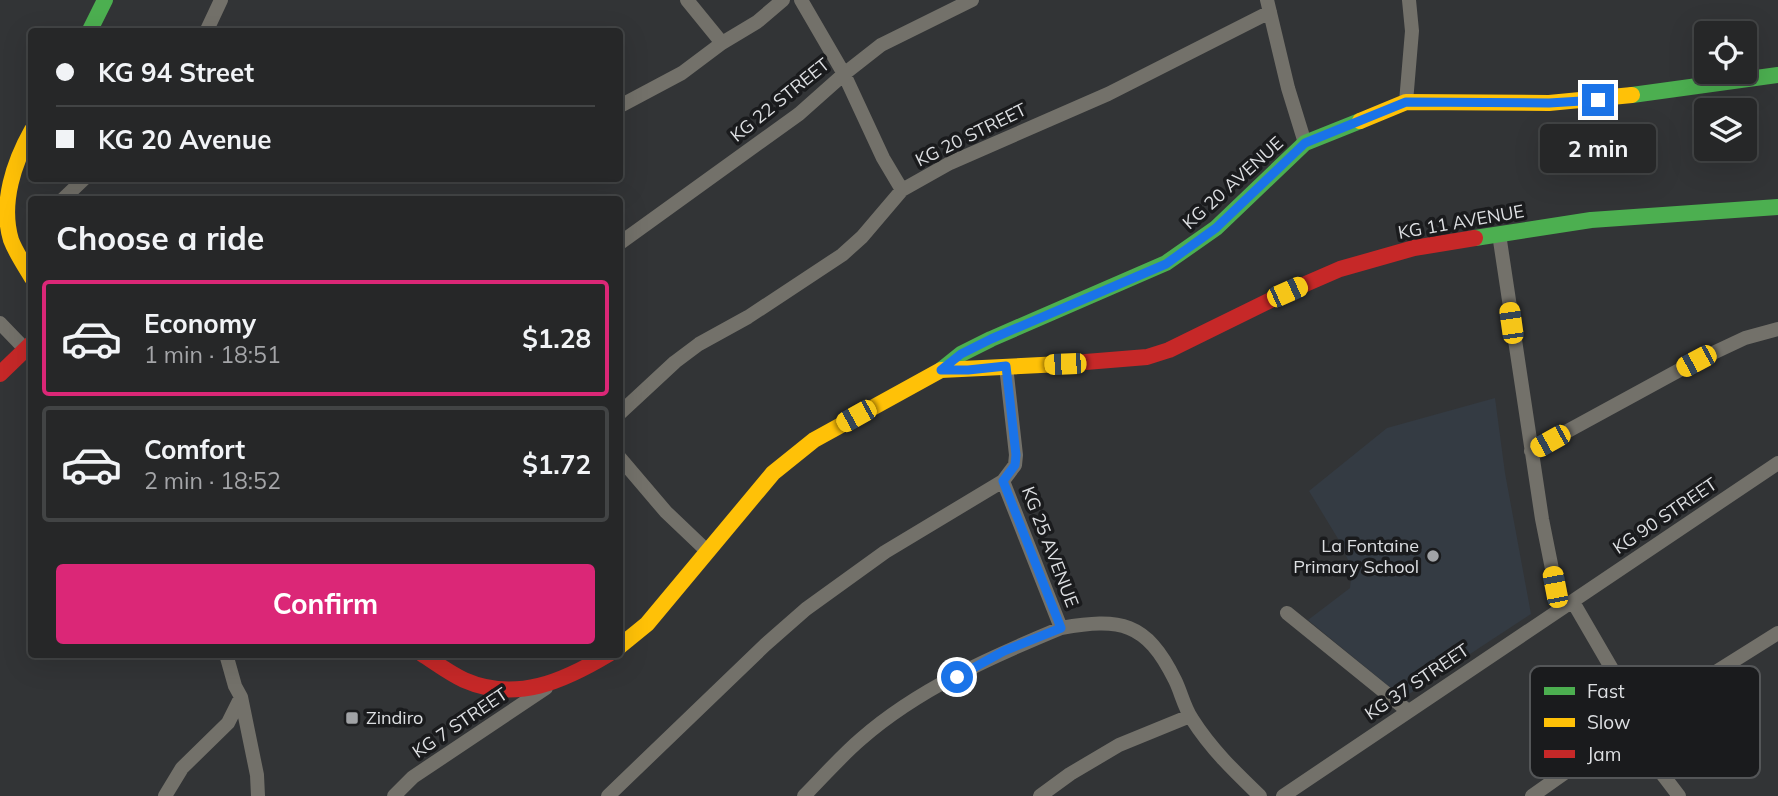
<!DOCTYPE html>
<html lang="en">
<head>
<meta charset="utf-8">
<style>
	:root { --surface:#262728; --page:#323334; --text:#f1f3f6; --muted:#a4a5a8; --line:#424445; --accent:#db2777 }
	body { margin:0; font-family:Mulish,sans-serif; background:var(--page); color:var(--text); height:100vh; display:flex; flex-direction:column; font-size:26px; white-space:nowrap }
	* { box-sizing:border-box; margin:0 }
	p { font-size:23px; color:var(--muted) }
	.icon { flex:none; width:38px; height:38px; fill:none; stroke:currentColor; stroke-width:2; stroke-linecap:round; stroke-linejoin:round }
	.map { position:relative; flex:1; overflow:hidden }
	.panel { position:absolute; left:28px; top:196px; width:595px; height:462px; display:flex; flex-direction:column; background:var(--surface); border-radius:7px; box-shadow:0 7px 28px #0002,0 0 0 2px var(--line) }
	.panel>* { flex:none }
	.top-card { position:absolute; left:28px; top:28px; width:595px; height:154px; border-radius:7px; box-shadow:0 7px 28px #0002,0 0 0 2px var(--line); display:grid; align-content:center; height:154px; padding:0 28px; background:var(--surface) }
	.controls { position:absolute; left:1694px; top:21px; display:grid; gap:14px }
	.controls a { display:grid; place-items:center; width:63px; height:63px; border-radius:7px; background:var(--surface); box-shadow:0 7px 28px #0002,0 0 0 2px var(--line); font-size:35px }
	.end { position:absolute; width:32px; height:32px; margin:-16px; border:9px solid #1a73e8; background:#fff; box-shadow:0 0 0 4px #fff }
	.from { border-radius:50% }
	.bubble { position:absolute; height:49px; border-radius:7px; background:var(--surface); box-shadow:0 7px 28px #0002,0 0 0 2px var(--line); font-size:23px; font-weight:700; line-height:49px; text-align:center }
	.car { position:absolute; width:21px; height:42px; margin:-21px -10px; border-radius:9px; box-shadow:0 0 5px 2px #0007; background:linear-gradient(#f5c518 24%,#345 0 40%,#f5c518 0 76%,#345 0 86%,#f5c518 0) }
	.top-card b { display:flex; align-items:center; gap:24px; height:66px; font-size:26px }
	.top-card b+b { border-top:2px solid var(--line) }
	.top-card i { width:18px; height:18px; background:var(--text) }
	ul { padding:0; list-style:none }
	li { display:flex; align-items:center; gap:21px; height:116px; margin:0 14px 10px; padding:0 14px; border:4px solid var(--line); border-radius:7px }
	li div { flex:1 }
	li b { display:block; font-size:26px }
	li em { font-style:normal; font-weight:700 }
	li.selected { border-color:var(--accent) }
	li>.icon { width:63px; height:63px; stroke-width:1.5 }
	h2 { padding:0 28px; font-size:32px; line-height:84px }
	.action { display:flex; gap:14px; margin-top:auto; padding:14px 28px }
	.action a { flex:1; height:80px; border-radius:7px; background:var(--accent); color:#fff; font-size:28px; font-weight:700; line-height:80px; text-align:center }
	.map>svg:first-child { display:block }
	.built { fill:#343b43 }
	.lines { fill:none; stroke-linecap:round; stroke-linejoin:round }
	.street { stroke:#73716a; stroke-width:14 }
	.fast { stroke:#4caf50; stroke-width:16 }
	.slow { stroke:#ffc107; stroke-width:16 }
	.jam { stroke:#c62828; stroke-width:16 }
	.route { stroke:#1a73e8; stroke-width:9 }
	.poi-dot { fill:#a1a3a6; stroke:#1a1b1d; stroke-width:2.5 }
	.labels { text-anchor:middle; stroke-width:7; stroke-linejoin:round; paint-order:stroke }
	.street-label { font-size:18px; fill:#dddfe2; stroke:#1a1b1d }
	.poi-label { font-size:18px; fill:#dddfe2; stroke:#1a1b1d; text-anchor:end }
	.key { fill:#1a1b1d; stroke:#545658; stroke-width:2 }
	.key-label { font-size:19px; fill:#dddfe2 }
</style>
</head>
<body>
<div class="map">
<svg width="1778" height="796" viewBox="0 0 1778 796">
	<rect width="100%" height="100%" fill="#323436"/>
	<path class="built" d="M1495 398 1505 473 1531 614 1403 698 1308 620 1350 588 1352 569 1340 542 1309 491 1387 428Z"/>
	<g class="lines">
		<path class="street" d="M687 0 722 43
			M801 0 844 74 883 158 902 190
			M1267 0 1288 88 1305 143
			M206 32 221 0
			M1406 102 1412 31 1409 0
			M620 106 682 73 722 43 757 22 783 0
			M62 200 85 178
			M1499 234 1542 519 1560 609
			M620 243 799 114 844 74 881 45 972 0
			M0 323 25 349
			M1006 366 1016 455 1015 465 1003 481 1061 628C1120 618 1146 621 1175 680 1181 692 1184 707 1192 719 1211 749 1235 772 1260 796
			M620 413 675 362 699 344 748 317 842 255 862 237 902 190 950 163 1108 94 1270 12
			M1531 451 1696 361 1745 338 1778 329
			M620 458 666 512 707 551
			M1573 602 1641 719
			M1287 613 1408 711
			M226 654 235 686 241 697 257 775 258 796
			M1627 728 1679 796
			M165 796 182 768 228 723 241 697
			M394 796 413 777 546 688
			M608 796 765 645 806 609 885 552 1003 481
			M804 796C823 777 841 756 861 739 918 689 991 657 1061 628
			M1040 796 1070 774 1119 745 1190 716
			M1283 796 1778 463
			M1532 796 1641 719 1778 633"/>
		<path class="fast" d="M89 32 105 0
			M1632 95 1778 75
			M1475 238 1591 220 1778 207
			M941 370 961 354 991 339 1166 263 1216 228 1305 143 1360 121"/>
		<path class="slow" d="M1360 121 1406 102 1549 103 1632 95
			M32 130C14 162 0 203 11 240 16 253 25 266 32 278
			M620 646 647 624 773 473 814 440 941 370 1061 364"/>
		<path class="jam" d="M1061 364 1147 357 1169 350 1287 292 1340 269 1414 248 1475 238
			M0 374 32 343
			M422 654C436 663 449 673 464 680 516 703 564 681 609 654"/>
	</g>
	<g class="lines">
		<path class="route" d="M957 677 1004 651 1061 628 1003 481 1015 465 1016 455 1006 366 968 370H941L961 354 991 339 1166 264 1216 228 1305 143 1406 102 1549 103 1598 100"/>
	</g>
	<g class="poi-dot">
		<circle cx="1433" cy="556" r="7"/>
		<rect x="345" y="711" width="14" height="14" rx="3.5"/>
	</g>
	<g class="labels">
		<g class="street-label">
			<text transform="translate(780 100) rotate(-39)" y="6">KG 22 STREET</text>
			<text transform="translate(971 135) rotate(-26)" y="6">KG 20 STREET</text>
			<text transform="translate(1233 183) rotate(-42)" y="6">KG 20 AVENUE</text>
			<text transform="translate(1461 222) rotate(-10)" y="6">KG 11 AVENUE</text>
			<text transform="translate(1665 516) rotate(-34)" y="6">KG 90 STREET</text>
			<text transform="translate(1050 547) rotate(69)" y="6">KG 25 AVENUE</text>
			<text transform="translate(1417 682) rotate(-34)" y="6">KG 37 STREET</text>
			<text transform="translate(460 723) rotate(-34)" y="6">KG 7 STREET</text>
		</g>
		<g class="poi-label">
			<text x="1419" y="552">La Fontaine<tspan x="1419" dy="21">Primary School</tspan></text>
			<text x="366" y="724" text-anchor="start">Zindiro</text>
		</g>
	</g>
	<rect x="1530" y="666" width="230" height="112" rx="10" class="key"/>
	<rect x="1544" y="687" width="31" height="8" fill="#4caf50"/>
	<rect x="1544" y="718" width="31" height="9" fill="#ffc107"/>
	<rect x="1544" y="750" width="31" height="8" fill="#c62828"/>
	<g class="key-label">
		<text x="1587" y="698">Fast</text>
		<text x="1587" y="729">Slow</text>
		<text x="1587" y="761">Jam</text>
	</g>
</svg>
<div class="controls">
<a><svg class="icon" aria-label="locate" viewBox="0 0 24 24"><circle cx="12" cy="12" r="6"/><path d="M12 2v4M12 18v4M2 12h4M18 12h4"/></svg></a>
<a><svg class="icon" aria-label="layers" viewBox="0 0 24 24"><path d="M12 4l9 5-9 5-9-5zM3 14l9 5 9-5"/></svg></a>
</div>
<i class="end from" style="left:957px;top:677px"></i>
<i class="end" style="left:1598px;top:100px"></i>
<div class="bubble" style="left:1540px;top:124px;width:116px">2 min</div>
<i class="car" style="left:1287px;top:292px;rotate:66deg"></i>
<i class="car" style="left:1511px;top:323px;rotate:352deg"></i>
<i class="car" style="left:1696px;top:361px;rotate:242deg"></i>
<i class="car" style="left:1065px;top:364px;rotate:268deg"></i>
<i class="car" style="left:856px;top:416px;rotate:241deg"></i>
<i class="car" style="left:1550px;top:441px;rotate:241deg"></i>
<i class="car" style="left:1555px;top:587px;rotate:349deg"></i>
<div class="top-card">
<b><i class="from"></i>KG 94 Street</b>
<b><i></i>KG 20 Avenue</b>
</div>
<section class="panel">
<h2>Choose a ride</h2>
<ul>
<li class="selected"><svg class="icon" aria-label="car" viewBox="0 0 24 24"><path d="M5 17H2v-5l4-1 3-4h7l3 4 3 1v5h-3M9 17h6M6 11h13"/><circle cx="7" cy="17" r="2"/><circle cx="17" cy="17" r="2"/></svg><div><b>Economy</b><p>1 min · 18:51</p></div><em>$1.28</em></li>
<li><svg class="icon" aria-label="car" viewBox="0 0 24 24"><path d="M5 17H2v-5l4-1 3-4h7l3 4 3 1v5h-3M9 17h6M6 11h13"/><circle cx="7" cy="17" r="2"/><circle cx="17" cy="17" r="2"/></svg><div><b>Comfort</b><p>2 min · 18:52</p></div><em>$1.72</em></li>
</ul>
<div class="action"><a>Confirm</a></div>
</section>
</div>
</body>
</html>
